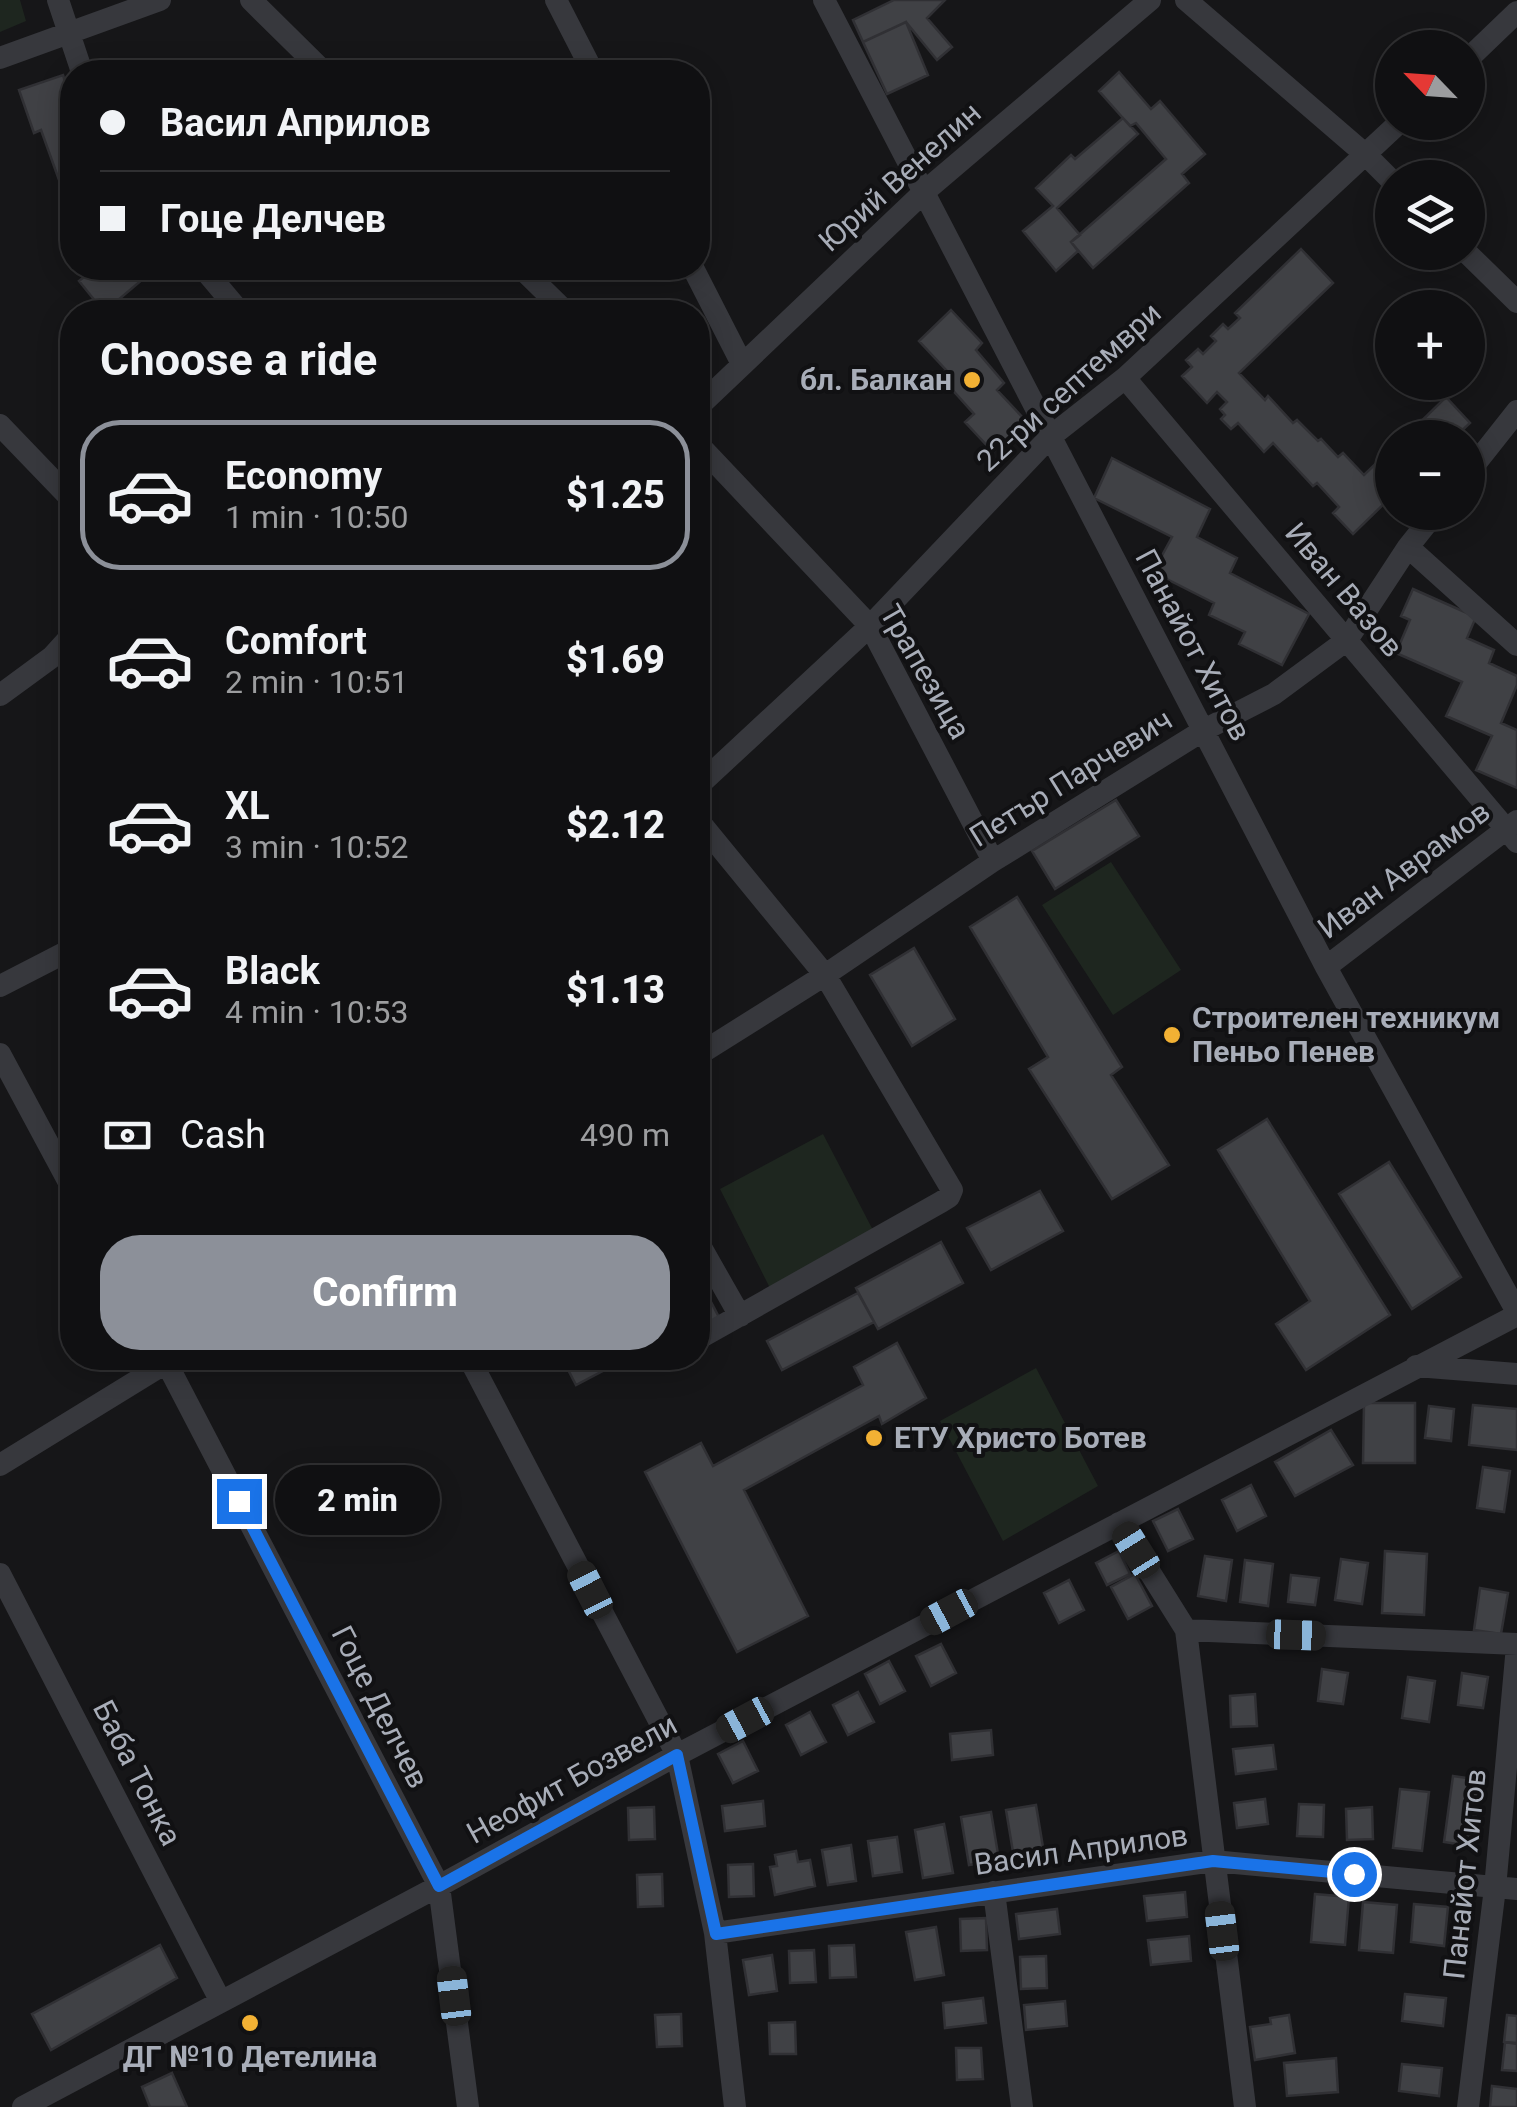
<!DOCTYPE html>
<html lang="en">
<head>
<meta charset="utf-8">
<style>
	:root { --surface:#101012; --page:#1e1e20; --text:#f1f3f6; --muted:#9c9d9f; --line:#303032; --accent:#8c9099 }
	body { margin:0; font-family:Roboto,sans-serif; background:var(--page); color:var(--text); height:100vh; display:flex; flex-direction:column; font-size:38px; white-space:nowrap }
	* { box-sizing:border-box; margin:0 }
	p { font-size:32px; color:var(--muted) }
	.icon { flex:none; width:55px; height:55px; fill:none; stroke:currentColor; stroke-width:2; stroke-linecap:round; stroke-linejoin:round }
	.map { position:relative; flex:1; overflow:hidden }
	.sheet { position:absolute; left:60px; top:300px; width:650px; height:1070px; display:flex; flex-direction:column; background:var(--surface); border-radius:40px; box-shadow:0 5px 25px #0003,0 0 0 2px var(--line) }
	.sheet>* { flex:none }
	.banner { position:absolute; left:60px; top:60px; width:650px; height:220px; border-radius:40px; box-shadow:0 5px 25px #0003,0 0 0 2px var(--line); display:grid; align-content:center; height:220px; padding:0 40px; background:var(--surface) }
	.needle { width:65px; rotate:295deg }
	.buttons { position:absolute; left:1375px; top:30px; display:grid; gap:20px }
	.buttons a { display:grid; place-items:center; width:110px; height:110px; border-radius:50%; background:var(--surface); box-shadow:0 5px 25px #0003,0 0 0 2px var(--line); font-size:50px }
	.end { position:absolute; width:45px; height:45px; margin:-22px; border:12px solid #1a73e8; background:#fff; box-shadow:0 0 0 5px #fff }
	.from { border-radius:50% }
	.bubble { position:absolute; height:70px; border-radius:35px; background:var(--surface); box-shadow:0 5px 25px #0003,0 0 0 2px var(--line); font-size:32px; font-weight:800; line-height:70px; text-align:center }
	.car { position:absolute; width:30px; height:60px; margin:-30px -15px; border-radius:12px; box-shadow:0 0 8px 2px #0007; background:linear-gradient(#222 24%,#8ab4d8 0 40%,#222 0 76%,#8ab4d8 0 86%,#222 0) }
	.banner b { display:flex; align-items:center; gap:35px; height:95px; font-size:38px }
	.banner b+b { border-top:2px solid var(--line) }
	.banner i { width:25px; height:25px; background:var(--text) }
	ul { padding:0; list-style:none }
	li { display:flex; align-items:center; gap:30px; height:150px; margin:0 20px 15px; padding:0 20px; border:5px solid transparent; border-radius:40px }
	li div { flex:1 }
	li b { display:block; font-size:38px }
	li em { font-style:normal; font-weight:800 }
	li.selected { border-color:var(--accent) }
	li>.icon { width:90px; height:90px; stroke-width:1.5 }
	h2 { padding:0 40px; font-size:45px; line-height:120px }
	.pay { display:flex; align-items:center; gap:25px; height:110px; padding:0 40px; font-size:38px }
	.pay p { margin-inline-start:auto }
	.primary-button { display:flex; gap:20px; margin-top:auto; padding:20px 40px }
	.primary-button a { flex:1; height:115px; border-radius:40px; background:var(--accent); color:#fff; font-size:40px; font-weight:800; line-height:115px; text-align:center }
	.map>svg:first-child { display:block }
	.green { fill:#1e261f }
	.building { fill:#404145; stroke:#303034; stroke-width:2.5 }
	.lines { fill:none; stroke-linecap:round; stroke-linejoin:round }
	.minor { stroke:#37383d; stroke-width:22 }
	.route { stroke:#1a73e8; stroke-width:12 }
	.poi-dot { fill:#f2b134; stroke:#111113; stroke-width:4 }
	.labels { text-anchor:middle; stroke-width:8; stroke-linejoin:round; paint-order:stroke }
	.street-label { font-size:30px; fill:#a8adb8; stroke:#111113 }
	.poi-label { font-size:30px; font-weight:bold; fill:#a8adb8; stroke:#111113; text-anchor:start }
</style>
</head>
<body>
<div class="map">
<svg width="1517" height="2107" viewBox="0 0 1517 2107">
	<rect width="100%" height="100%" fill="#161618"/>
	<path class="green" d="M0 0H20L26 21 0 32Z
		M1111 862 1181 970 1113 1015 1042 905Z
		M823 1134 876 1236 772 1292 720 1189Z
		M1036 1368 1098 1486 1003 1541 940 1421Z"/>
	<path class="building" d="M894 0H945L927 18 952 47 937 60 906 22 863 42 853 20Z
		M906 22 928 75 887 94 863 42Z
		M1119 72 1151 109 1160 101 1205 154 1182 174 1189 183 1093 268 1071 242 1166 159 1136 123 1130 126 1099 91Z
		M63 75 72 103V119H71L72 125V200L67 202 41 130 34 133 19 90Z
		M1123 118 1138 134 1057 208 1080 235 1071 242 1078 251 1056 271 1023 231 1053 206 1036 188 1071 155 1075 159Z
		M1301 249 1333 283 1239 373 1265 400 1268 396 1293 423 1297 420 1318 441 1321 439 1338 457 1343 453 1364 475 1392 448V496L1353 534 1333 513 1339 507 1317 483 1313 486 1273 443 1264 452 1238 423 1231 429 1221 419 1225 415 1220 409 1227 402 1217 392 1207 403 1182 376 1192 367 1186 360 1198 349 1203 354 1216 341 1211 336 1223 324 1228 329 1240 318 1235 313Z
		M95 268H156L104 312 79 281Z
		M951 310 982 343 976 350 1004 383 997 390 1026 421 993 452 965 422 974 414 940 376 946 370 919 341Z
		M1446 397 1470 423 1454 438H1404Z
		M1112 458 1210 509 1197 537 1237 558 1230 573 1309 614 1282 665 1239 644 1245 632 1209 615 1214 603 1153 572 1172 537 1094 498Z
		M1413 589 1476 617 1467 638 1494 650 1489 663 1517 676V685L1501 723 1517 730V788L1476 770 1492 736 1446 716 1462 682 1396 653 1410 620 1401 616Z
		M1116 800 1139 836 1055 889 1032 851Z
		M1017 897 1122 1067 1111 1075 1169 1165 1112 1199 1029 1069 1048 1057 970 927Z
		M914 948 955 1019 912 1046 870 975Z
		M1267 1119 1390 1315 1306 1370 1276 1324 1310 1301 1218 1150Z
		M1389 1162 1461 1277 1412 1309 1339 1194Z
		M1040 1191 1063 1231 991 1270 967 1228Z
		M941 1242 963 1283 878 1329 856 1288Z
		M698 1277 722 1323 698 1334Z
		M858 1293 874 1322 782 1370 767 1341Z
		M897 1343 926 1398 882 1424 879 1416 744 1490 808 1616 737 1652 645 1472 701 1443 713 1466 863 1385 854 1367Z
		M562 1358H612L616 1364 576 1385Z
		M1364 1403H1415V1463H1363Z
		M1473 1405 1517 1409V1450L1469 1445Z
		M1429 1406 1454 1409 1451 1441 1425 1438Z
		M1331 1430 1353 1465 1295 1496 1275 1462Z
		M1483 1467 1510 1471 1504 1512 1477 1508Z
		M1251 1485 1266 1516 1237 1531 1222 1500Z
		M1178 1509 1193 1539 1168 1551 1153 1521Z
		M1119 1551 1130 1574 1107 1585 1096 1563Z
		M1385 1551 1427 1554 1424 1615 1382 1613Z
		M1205 1556 1232 1560 1226 1601 1198 1596Z
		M1341 1559 1368 1563 1362 1604 1335 1600Z
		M1245 1560 1273 1564 1268 1606 1240 1602Z
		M1135 1574 1152 1606 1128 1619 1111 1587Z
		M1291 1575 1319 1578 1315 1605 1288 1602Z
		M1069 1580 1084 1610 1059 1623 1044 1593Z
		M1480 1588 1508 1593 1501 1634 1474 1630Z
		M941 1644 956 1673 931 1686 916 1656Z
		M889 1661 905 1691 880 1704 865 1674Z
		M1322 1669 1348 1673 1343 1704 1318 1701Z
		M1462 1673 1488 1677 1483 1708 1458 1705Z
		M1408 1677 1435 1681 1429 1722 1402 1718Z
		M858 1692 874 1722 848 1735 833 1705Z
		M1255 1694 1257 1726 1231 1727 1230 1696Z
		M810 1712 826 1742 801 1755 786 1725Z
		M991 1730 993 1755 952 1760 950 1734Z
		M743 1741 758 1771 733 1783 718 1754Z
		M1273 1745 1276 1769 1236 1774 1233 1749Z
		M1453 1776 1481 1780 1471 1846 1444 1842Z
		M1400 1789 1429 1792 1422 1851 1393 1848Z
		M1265 1799 1268 1824 1237 1828 1234 1803Z
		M763 1801 765 1826 725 1831 722 1806Z
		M1299 1804 1324 1805 1323 1837 1297 1836Z
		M1036 1805 1044 1853 1014 1858 1006 1810Z
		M654 1807 655 1839 629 1840 628 1808Z
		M1372 1807 1373 1839 1347 1840 1346 1809Z
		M991 1812 999 1860 969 1865 961 1817Z
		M944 1824 953 1873 923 1878 915 1830Z
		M897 1837 902 1872 873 1876 868 1841Z
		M851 1845 856 1881 828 1885 822 1850Z
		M796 1851 798 1862 810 1860 815 1886 775 1895 770 1867 777 1866 775 1855Z
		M753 1864 754 1896 729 1897 728 1865Z
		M662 1874 663 1906 638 1907 637 1875Z
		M1185 1892 1187 1917 1147 1921 1144 1896Z
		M1315 1894 1349 1897 1345 1945 1311 1942Z
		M1363 1902 1397 1905 1393 1953 1359 1950Z
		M1414 1904 1448 1907 1444 1946 1411 1942Z
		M1057 1909 1060 1934 1019 1939 1016 1914Z
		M986 1918 987 1950 961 1951 960 1919Z
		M936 1927 944 1975 915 1980 906 1932Z
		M1189 1936 1191 1961 1151 1965 1148 1940Z
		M160 1945 177 1978 51 2050 32 2014Z
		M854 1945 856 1977 830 1978 829 1946Z
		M814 1950 816 1982 790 1983 789 1951Z
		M772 1955 777 1991 749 1995 743 1960Z
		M1046 1956 1047 1988 1021 1989 1020 1957Z
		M1405 1994 1446 1998 1443 2026 1402 2021Z
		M983 1998 986 2023 945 2028 943 2003Z
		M1065 2001 1067 2026 1026 2030 1024 2005Z
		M681 2014 682 2046 657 2047 655 2015Z
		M1289 2015 1295 2053 1255 2060 1250 2027 1271 2024 1270 2018Z
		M1507 2015 1517 2016V2044L1504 2042Z
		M795 2022 796 2054H770L769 2023Z
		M1505 2042 1517 2043V2071L1502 2070Z
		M956 2048H981L983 2079 957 2080Z
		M1336 2058 1338 2092 1287 2096 1284 2063Z
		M1402 2064 1442 2068 1439 2096 1399 2091Z
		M172 2073 187 2107H150L142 2087Z
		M1492 2086 1517 2089V2107H1490Z"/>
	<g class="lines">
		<path class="minor" d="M58 0 82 72
			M251 0 324 72
			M556 0 593 72
			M824 0 1326 967 1517 1312
			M1186 0 1366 155 1392 181
			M0 58 160 0
			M1468 59 1517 12
			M1466 252 1517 302
			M203 268 240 312
			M521 268 566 312
			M693 268 742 364
			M1125 378 1517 842
			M698 407 924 192 1150 0
			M0 425 72 500
			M698 444 870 626 993 861
			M1468 473 1517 411
			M1408 547 1517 645
			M0 695 52 657 72 635
			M698 786 870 626 1050 437 1125 378 1400 122
			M698 820 825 975 952 1190 949 1197 941 1202 698 1339
			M1326 967 1517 821
			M0 986 72 949
			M0 1054 72 1188
			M698 1055 825 975 993 861 1204 730 1274 694 1347 640 1408 547 1436 512
			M698 1242 740 1316
			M164 1358 439 1886 468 2107
			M469 1358 677 1755 715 1933 735 2107
			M1416 1366 1517 1374
			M0 1465 174 1358
			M1119 1523 1186 1630 1245 2107
			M0 1574 220 2000
			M1186 1630 1517 1644
			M994 1892 1022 2107
			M715 1933 1213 1861 1517 1889
			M23 2107 439 1886 677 1755 1517 1315
			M1468 2107 1495 1888 1517 1646"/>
	</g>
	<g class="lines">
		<path class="route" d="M239 1501 439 1886 677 1755 716 1934 1213 1861 1354 1874"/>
	</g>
	<g class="poi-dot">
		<circle cx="972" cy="380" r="10"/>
		<circle cx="1172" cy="1035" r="10"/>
		<circle cx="874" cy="1438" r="10"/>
		<circle cx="250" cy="2023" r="10"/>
	</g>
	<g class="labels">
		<g class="street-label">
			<text transform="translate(900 177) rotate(-42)" y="10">Юрий Венелин</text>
			<text transform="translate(1069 387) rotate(-42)" y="10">22-ри септември</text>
			<text transform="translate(1344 590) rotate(50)" y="10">Иван Вазов</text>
			<text transform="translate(1193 645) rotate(62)" y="10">Панайот Хитов</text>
			<text transform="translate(925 672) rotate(60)" y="10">Трапезица</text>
			<text transform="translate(1071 778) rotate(-32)" y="10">Петър Парчевич</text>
			<text transform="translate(1404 870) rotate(-37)" y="10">Иван Аврамов</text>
			<text transform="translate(380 1707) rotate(63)" y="10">Гоце Делчев</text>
			<text transform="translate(137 1773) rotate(63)" y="10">Баба Тонка</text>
			<text transform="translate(572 1779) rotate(-29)" y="10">Неофит Бозвели</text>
			<text transform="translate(1081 1850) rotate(-8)" y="10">Васил Априлов</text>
			<text transform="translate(1465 1874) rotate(-84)" y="10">Панайот Хитов</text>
		</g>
		<g class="poi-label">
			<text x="952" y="390" text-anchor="end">бл. Балкан</text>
			<text x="1192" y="1028">Строителен техникум<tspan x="1192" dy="34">Пеньо Пенев</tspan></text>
			<text x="894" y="1448">ЕТУ Христо Ботев</text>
			<text x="250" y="2067" text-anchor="middle">ДГ №10 Детелина</text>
		</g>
	</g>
</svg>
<div class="buttons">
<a><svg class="needle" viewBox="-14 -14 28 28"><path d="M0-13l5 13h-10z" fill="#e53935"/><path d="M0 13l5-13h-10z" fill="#9c9d9f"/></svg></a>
<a><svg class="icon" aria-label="layers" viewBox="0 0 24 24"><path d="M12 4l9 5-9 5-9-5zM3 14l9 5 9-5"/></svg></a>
<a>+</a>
<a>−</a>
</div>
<i class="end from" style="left:1354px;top:1874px"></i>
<i class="end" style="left:239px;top:1501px"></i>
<div class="bubble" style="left:275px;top:1465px;width:165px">2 min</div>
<i class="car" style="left:1136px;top:1550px;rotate:328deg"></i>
<i class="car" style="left:590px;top:1590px;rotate:333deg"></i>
<i class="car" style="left:949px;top:1612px;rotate:242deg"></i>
<i class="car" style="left:1296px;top:1635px;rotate:92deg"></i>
<i class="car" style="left:745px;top:1720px;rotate:242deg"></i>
<i class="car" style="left:1222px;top:1931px;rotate:353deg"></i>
<i class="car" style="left:454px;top:1996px;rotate:353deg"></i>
<div class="banner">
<b><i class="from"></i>Васил Априлов</b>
<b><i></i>Гоце Делчев</b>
</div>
<section class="sheet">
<h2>Choose a ride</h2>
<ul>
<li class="selected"><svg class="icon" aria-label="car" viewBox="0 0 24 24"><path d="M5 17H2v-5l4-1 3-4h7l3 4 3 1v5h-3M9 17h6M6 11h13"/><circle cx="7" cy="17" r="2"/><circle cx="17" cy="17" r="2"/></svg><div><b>Economy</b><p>1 min · 10:50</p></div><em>$1.25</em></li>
<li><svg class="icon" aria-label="car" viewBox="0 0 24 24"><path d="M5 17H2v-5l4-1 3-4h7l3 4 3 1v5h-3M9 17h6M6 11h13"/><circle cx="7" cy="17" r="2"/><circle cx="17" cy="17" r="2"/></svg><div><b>Comfort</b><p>2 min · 10:51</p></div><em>$1.69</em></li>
<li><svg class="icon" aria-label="car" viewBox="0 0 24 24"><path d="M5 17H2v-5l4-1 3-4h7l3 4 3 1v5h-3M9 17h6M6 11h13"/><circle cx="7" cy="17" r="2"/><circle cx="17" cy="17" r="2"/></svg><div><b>XL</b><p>3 min · 10:52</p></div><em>$2.12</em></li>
<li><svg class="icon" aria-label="car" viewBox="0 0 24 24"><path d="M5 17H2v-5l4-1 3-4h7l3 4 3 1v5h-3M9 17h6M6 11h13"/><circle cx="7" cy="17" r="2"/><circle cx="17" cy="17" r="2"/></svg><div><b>Black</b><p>4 min · 10:53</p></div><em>$1.13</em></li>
</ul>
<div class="pay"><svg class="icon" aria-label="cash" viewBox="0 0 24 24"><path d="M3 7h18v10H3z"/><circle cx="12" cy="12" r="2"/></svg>Cash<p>490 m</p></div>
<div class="primary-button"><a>Confirm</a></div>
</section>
</div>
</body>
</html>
